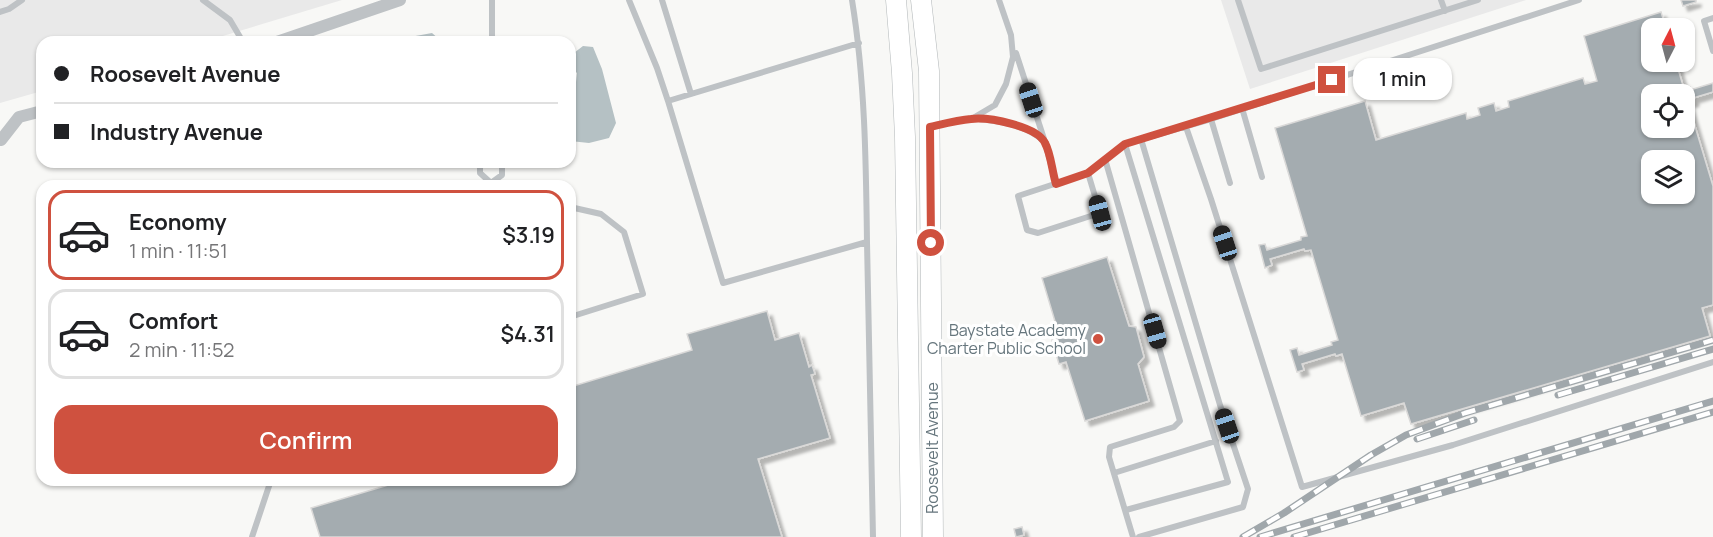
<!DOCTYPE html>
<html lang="en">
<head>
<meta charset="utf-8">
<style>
	:root { --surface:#fff; --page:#f6f6f6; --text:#202124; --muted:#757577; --line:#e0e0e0; --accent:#cf513f }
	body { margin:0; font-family:Manrope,sans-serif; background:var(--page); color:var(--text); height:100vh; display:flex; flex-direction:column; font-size:22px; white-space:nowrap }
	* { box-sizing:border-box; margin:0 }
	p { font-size:20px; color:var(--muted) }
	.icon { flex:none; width:33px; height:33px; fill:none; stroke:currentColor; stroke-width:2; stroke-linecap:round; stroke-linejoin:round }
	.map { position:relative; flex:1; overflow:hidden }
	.panel { position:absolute; left:36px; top:180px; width:540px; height:306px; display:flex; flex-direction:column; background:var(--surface); border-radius:18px; box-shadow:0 2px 4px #0004 }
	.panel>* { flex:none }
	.hud { position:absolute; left:36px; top:36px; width:540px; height:132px; border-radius:18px; box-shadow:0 2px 4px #0004; display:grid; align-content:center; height:132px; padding:0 18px; background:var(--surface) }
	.needle { width:39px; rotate:6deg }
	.fabs { position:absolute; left:1641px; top:18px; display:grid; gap:12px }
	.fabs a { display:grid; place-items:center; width:54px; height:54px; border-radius:12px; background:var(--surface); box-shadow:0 2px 4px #0004; font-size:30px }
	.end { position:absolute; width:27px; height:27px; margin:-14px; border:8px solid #cf513f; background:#fff; box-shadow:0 0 0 3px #fff }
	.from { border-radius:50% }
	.bubble { position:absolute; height:42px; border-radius:18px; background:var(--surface); box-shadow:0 2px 4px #0004; font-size:20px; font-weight:600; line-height:42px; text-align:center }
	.car { position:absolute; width:18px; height:36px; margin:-18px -9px; border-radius:8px; box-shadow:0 0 4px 2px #0007; background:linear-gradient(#222 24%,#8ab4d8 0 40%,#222 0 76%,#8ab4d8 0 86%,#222 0) }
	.hud b { display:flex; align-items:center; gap:21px; height:57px; font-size:22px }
	.hud b+b { border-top:2px solid var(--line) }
	.hud i { width:15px; height:15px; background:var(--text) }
	ul { padding:10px 0 0; list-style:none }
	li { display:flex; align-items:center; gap:18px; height:90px; margin:0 12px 9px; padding:0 6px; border:3px solid var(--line); border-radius:18px }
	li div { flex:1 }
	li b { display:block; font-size:22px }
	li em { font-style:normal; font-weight:600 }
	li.current { border-color:var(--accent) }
	li>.icon { width:54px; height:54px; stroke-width:1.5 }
	.button { display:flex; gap:12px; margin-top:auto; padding:12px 18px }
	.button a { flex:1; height:69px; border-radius:18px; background:var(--accent); color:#fff; font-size:24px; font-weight:600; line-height:69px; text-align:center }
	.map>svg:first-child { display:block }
	.built { fill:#e9e9e9 }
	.water { fill:#b5c1c4 }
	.building { fill:#a4acb0; stroke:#dad9d8; stroke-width:1.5; fill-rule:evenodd; filter:url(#shadow) }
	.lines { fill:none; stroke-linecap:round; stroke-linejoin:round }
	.primary-casing { stroke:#b2b7b9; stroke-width:21 }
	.service { stroke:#bec2c5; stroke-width:6 }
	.minor { stroke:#bec2c5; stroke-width:12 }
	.primary { stroke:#fff; stroke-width:20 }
	.rail-casing { stroke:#a0a7ab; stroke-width:7 }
	.rail { stroke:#fff; stroke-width:4.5; stroke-dasharray:14; stroke-linecap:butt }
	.route { stroke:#cf513f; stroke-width:8 }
	.poi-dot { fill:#cf513f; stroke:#fff; stroke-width:2 }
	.labels { text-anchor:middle; stroke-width:6; stroke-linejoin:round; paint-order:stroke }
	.poi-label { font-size:16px; fill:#66767d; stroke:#fff; text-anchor:end }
	.street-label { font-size:16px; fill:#66767d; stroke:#fff }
</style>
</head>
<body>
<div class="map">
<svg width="1713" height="537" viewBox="0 0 1713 537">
	<defs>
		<filter id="shadow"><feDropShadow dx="5" dy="5" stdDeviation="1.5" flood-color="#0004"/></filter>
	</defs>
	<rect width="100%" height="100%" fill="#f8f8f6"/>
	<path class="built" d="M0 0H342L203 42H42V91L0 103Z
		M1221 0H1526L1250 89Z"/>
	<path class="water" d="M432 33 440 40 439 42H363L399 39Z
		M583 46 593 47 602 69 616 123 609 138 589 143 570 141V95L576 82 577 73 570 66V56Z"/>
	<path class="building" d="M1681 0H1696V2L1683 6Z
		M1661 12 1666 28H1652V62H1676L1684 89 1690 87V90L1713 83V92L1693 98 1694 101 1688 103 1713 186V305L1702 308 1710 336 1411 424 1404 403 1361 416 1342 354 1336 356 1335 354 1302 364 1304 370 1297 372 1290 350 1297 348 1299 355 1332 345 1331 342 1338 340 1311 250 1305 251 1304 249 1270 259 1272 265 1265 268 1259 245 1265 244 1267 250 1301 240V237L1307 236 1275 128 1365 101 1376 140 1466 113 1467 119 1480 115 1478 108 1494 103 1496 111 1509 107 1508 101 1583 78 1585 84 1597 81 1584 36ZM1652 94H1684V128H1652ZM1652 160H1684V194H1652Z
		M1107 257 1129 326 1136 327 1144 357 1138 364 1149 401 1085 421 1066 362 1059 364 1052 340 1060 338 1042 278Z
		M767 311 775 340 799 333 809 367 812 365 815 374 811 375 830 438 758 459 782 537H320L311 508 405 480H570V387L692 350 687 334Z
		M1022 527 1024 535 1016 537 1014 529Z"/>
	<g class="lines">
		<g class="primary-casing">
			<path id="primary" d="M896 0 902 73 905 137 911 537
				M921 0 929 71 933 537"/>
		</g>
		<path class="service" d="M203 0 230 20 243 42
			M629 0 657 68 668 101
			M662 0 691 94
			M852 0C865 80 866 161 867 242L723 283 668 101 859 43
			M999 0 1011 35 1013 57 1006 84 995 105 973 118C998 122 1025 123 1045 142
			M1238 0 1261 69 1478 0
			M1441 0 1445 11
			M0 12 9 9 22 0
			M1713 18 1704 21 1713 51
			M492 42V0
			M1016 53 1045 142 1056 184
			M1242 108 1262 177
			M1211 119 1230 183
			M933 126 973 118
			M1186 127 1211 199 1302 487 1453 445 1713 362
			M1105 159 1180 421 1174 427 1110 447 1109 457 1133 537
			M480 162V173L491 183V186
			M1088 173 1100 213 1038 233 1027 230 1018 196 1088 173 1125 144
			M491 183 502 175V162
			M570 207 601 214 624 232 643 294 570 317
			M867 242 873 537
			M1114 473 1216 441
			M1126 510 1228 482 1125 144 1211 119 1579 0
			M252 537 271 480
			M1139 537 1243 507 1248 489 1220 405 1141 139"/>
		<path class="minor" d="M277 42 400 0
			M1 140 19 117 42 111"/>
		<use href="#primary" class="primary"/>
		<g class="rail-casing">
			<path id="rail" d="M1558 395 1713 349
				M1417 439 1474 420
				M1243 537 1284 513 1371 455 1406 435 1465 413 1713 340
				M1260 537 1713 401
				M1294 537 1713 412"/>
		</g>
		<use href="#rail" class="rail"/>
	</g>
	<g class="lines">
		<path class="route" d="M931 243 930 127C943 124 958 120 971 119 989 117 1037 126 1045 143 1051 154 1052 171 1056 184L1088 173 1125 144 1332 80"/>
	</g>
	<circle class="poi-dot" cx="1098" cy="339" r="6"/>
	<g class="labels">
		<g class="poi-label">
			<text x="1086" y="336">Baystate Academy<tspan x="1086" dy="18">Charter Public School</tspan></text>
		</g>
		<g class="street-label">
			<text transform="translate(932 448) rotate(-90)" y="6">Roosevelt Avenue</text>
		</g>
	</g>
</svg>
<div class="fabs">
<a><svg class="needle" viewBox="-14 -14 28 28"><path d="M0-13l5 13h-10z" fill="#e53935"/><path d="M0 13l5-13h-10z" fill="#757577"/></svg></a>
<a><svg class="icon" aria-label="locate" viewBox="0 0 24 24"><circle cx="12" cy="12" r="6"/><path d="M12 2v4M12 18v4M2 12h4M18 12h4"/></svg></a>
<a><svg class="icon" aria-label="layers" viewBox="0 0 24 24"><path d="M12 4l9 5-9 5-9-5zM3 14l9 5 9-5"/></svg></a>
</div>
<i class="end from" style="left:931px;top:243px"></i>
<i class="end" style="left:1332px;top:80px"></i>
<div class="bubble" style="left:1353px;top:58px;width:99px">1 min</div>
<i class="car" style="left:1031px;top:100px;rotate:342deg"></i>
<i class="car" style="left:1100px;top:213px;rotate:345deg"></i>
<i class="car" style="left:1225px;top:243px;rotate:342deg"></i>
<i class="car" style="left:1155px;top:331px;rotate:164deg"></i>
<i class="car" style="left:1227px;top:426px;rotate:341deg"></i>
<div class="hud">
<b><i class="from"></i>Roosevelt Avenue</b>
<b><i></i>Industry Avenue</b>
</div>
<section class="panel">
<ul>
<li class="current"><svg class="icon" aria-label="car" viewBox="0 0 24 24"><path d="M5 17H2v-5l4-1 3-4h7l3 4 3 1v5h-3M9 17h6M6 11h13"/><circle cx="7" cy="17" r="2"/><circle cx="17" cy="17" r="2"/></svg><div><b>Economy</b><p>1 min · 11:51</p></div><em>$3.19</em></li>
<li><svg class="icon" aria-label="car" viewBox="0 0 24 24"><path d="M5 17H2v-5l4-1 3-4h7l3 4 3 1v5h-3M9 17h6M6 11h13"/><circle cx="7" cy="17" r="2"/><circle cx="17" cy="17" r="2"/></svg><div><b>Comfort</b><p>2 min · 11:52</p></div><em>$4.31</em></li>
</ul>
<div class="button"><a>Confirm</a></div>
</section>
</div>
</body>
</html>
